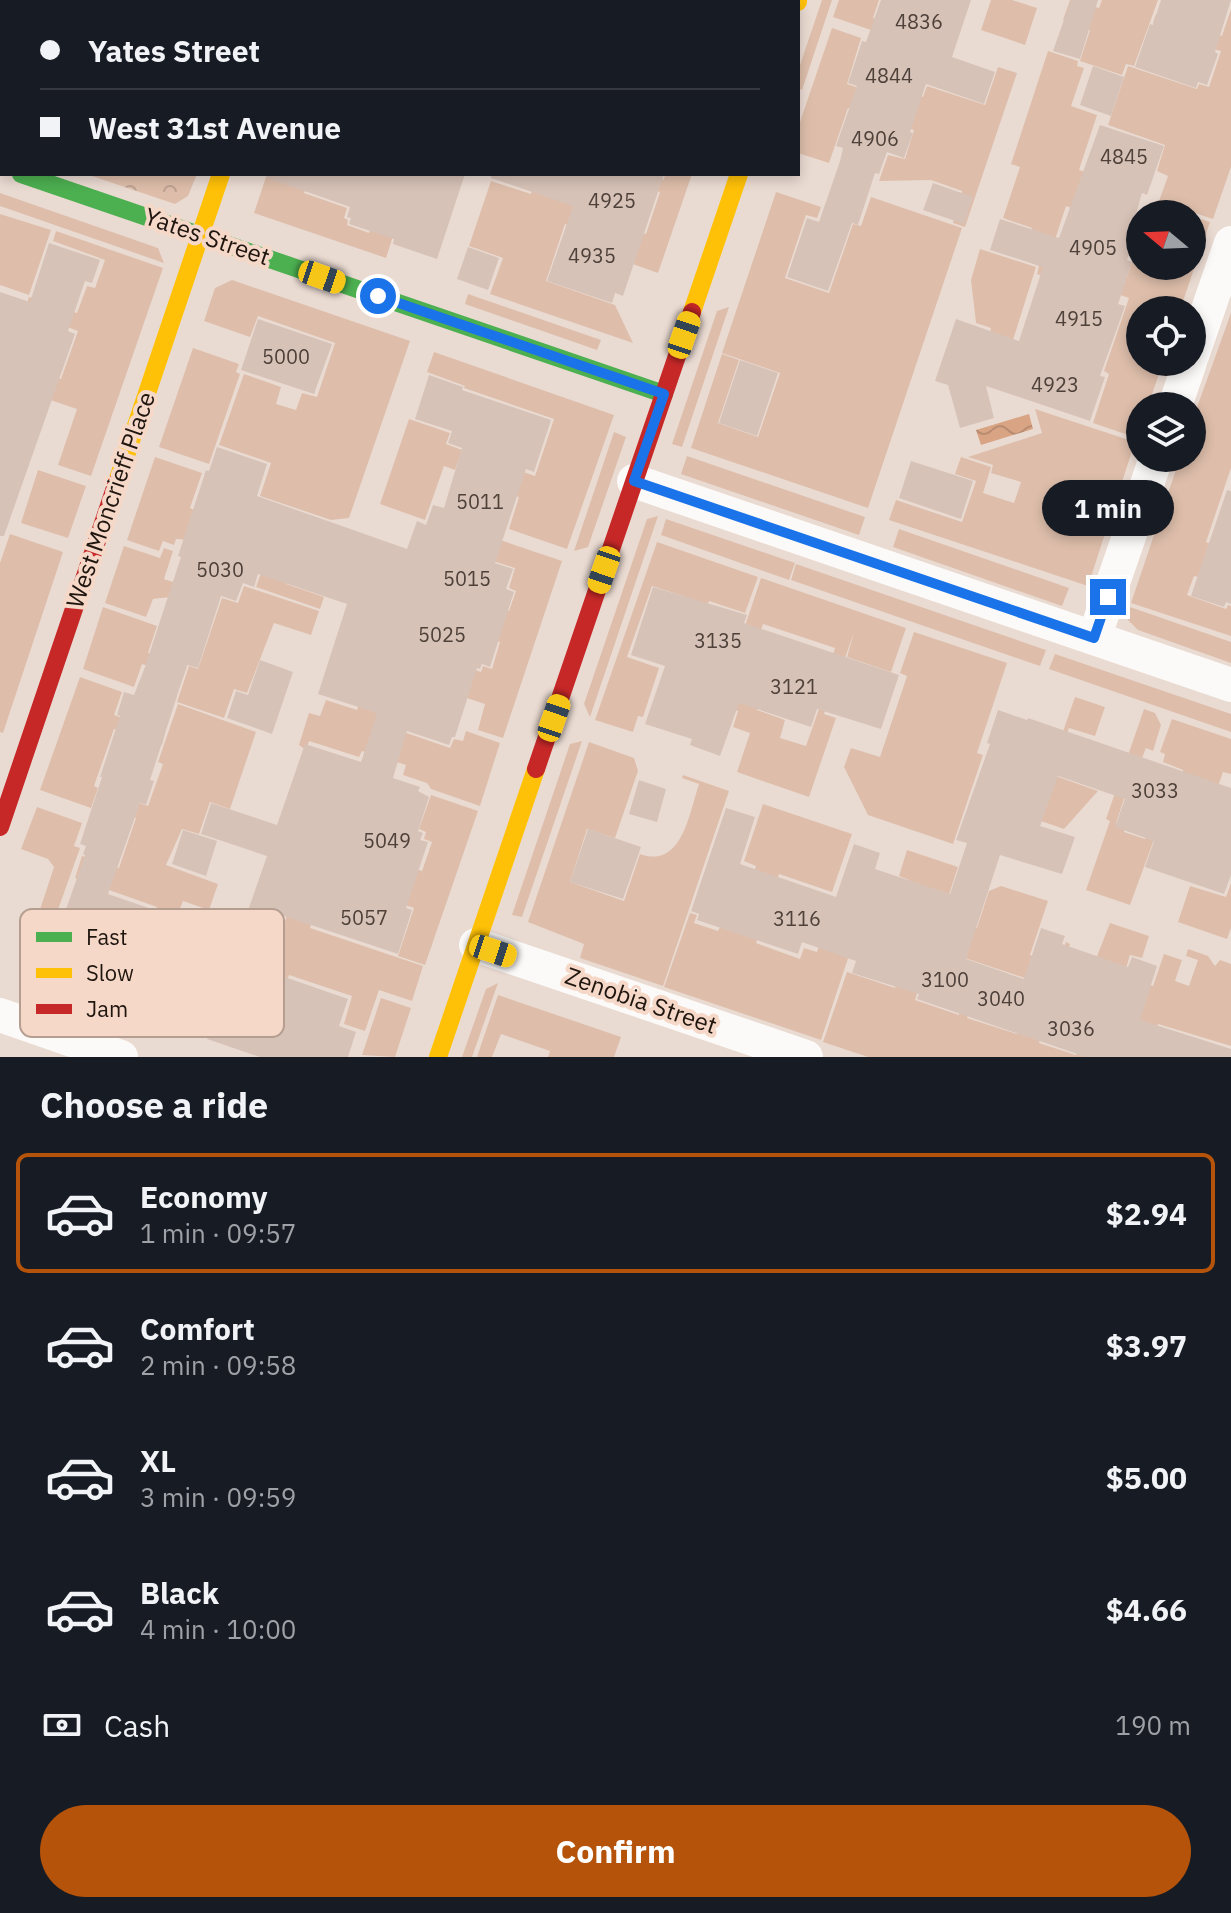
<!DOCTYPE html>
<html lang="en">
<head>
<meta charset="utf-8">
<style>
	:root { --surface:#171b24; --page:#20242c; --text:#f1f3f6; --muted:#9ea1a6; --line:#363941; --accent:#b45309 }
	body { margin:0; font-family:"IBM Plex Sans",sans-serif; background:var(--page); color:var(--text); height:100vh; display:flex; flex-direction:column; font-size:30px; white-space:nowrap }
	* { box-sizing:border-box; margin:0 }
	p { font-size:26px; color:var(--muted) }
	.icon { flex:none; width:44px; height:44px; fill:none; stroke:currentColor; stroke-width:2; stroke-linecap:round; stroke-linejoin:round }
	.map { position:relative; height:1057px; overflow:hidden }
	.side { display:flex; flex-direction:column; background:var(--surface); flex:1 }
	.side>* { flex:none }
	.guide { position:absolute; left:0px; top:0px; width:800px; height:176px; box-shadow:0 4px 12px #0003; display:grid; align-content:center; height:176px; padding:0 40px; background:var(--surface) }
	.needle { width:52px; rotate:289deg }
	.tools { position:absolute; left:1126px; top:200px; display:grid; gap:16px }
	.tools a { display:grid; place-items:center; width:80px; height:80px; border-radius:50%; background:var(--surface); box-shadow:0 4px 12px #0003; font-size:40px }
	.end { position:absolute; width:36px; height:36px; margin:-18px; border:10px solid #1a73e8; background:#fff; box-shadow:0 0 0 4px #fff }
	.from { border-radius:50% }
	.bubble { position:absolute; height:56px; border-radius:28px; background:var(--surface); box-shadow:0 4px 12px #0003; font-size:26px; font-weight:700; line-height:56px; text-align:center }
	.car { position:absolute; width:24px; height:48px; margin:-24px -12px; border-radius:10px; box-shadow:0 0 6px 2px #0007; background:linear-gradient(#f5c518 24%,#345 0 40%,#f5c518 0 76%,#345 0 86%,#f5c518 0) }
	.guide b { display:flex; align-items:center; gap:28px; height:76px; font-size:30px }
	.guide b+b { border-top:2px solid var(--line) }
	.guide i { width:20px; height:20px; background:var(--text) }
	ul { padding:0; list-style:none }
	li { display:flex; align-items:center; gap:24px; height:120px; margin:0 16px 12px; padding:0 24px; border:4px solid transparent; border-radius:12px }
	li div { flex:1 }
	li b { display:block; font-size:30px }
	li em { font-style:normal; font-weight:700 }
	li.active { border-color:var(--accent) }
	li>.icon { width:72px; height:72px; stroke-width:1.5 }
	h2 { padding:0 40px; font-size:36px; line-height:96px }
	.pay { display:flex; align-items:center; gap:20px; height:88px; padding:0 40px; font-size:30px }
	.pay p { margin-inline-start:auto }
	.button { display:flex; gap:16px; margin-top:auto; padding:16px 40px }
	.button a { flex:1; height:92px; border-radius:48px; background:var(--accent); color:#fff; font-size:32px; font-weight:700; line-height:92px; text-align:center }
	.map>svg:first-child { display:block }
	.grass { fill:#debeab }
	.forest { fill:url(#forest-crowns) }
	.water { fill:url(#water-waves) }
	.building { fill:#d7c2b7 }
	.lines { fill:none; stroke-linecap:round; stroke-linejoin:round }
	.street { stroke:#fcfaf8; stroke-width:34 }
	.fast { stroke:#4caf50; stroke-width:18 }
	.slow { stroke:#ffc107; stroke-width:18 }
	.jam { stroke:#c62828; stroke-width:18 }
	.route { stroke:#1a73e8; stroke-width:10 }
	.labels { text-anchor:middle; stroke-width:8; stroke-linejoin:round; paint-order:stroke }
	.number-label { font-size:20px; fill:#4e413a }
	.street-label { font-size:24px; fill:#1f150f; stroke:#f5d8c8 }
	.key { fill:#f5d8c8; stroke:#b59e90; stroke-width:2 }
	.key-label { font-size:22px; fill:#1f150f }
</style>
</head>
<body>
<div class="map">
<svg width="1231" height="1057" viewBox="0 0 1231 1057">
	<defs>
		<pattern id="forest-crowns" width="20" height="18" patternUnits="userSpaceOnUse" patternTransform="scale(2)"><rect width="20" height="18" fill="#debeab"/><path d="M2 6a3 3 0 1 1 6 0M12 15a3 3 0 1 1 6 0" fill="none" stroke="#bea292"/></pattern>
		<pattern id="water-waves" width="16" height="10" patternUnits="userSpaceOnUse" patternTransform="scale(2)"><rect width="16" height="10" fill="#d8a484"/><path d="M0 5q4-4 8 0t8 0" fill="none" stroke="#b98c71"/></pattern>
	</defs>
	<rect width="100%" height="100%" fill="#eadbd2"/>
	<path class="grass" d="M822 0H832L802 90 798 88V71Z
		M839 0H879L873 18 939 40 935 52 833 17Z
		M991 0H1012L1037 8 1025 45 981 30Z
		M1070 0 1099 8 1102 0H1158L1134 66 1126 64 1122 75 1080 61 1090 30 1063 20Z
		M1231 9V167L1213 219 1159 201 1168 176 1157 171 1165 145 1108 125 1128 66 1197 89 1199 84 1209 87 1221 51 1213 49 1214 44 1153 23 1156 14 1222 36Z
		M832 28 861 38 847 84 911 106 915 94 923 97 927 86 985 105 998 67 1017 73 965 227 953 223 962 191 931 180 879 181 888 155 905 159 914 130 848 108 829 163 798 153V128Z
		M1048 51 1078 61 1077 66 1084 68 1071 106 1097 115 1079 170 1100 177 1088 214 1066 206 1051 252 1124 285 1140 240V266H1192V216L1210 222 1180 310H1140V362H1163L1148 406H1140V430L1137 438 1093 423 1109 374 1104 371 1129 298 1080 281 1077 288 1037 274 1039 266 1021 259 1032 228 1003 218 1020 167 1011 164Z
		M267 174H311L304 193 347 208 344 218 348 220 347 225 369 233 371 228 393 236 386 258 254 213Z
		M538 174 634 247 565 224 546 281 615 305 633 343 490 294 503 258 469 246 491 181 531 194Z
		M608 174H645L663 180 666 174H692L658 273 630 263 640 232 646 234 660 192Z
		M776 192 821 207 817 218 806 215 785 278 829 293 853 224 861 226 871 197 962 228 868 508 691 448 722 354 739 360 718 423 758 437 780 373 722 353Z
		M0 193 158 248 164 263 0 206Z
		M0 214 51 230 29 295 0 285Z
		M56 231 163 268 91 476 58 465 77 409 0 383V359L61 379 78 331 51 321 22 320 29 297 77 313 87 286 95 288 105 260 53 241Z
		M980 249 1036 267 1013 340 990 333 991 328 976 323 971 280Z
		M232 280 410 341 349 518 331 520 260 496 271 463 219 445 244 374 281 387 276 404 296 410 302 393 317 397 335 343 258 316 250 337 204 321 215 288Z
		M468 294 601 340 597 350 465 304Z
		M729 307 682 447 672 444 717 311Z
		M1231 313V468L1206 542 1231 551 1198 577 1194 576 1187 595 1226 609 1228 605 1231 606V636L1131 603 1180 458H1192V421Z
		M193 348 239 364 236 372 240 374 209 464 159 447Z
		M434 352 614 415 567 549 509 529 519 497 513 495 464 451 535 476 554 419 464 388 465 386 427 372Z
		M1035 409 1135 442 1088 586 889 520 896 500 962 522 976 481 955 474 961 457 991 467 983 493 1014 503 1021 482 991 473 993 465 968 457 1042 433Z
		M409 419 450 433 446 444 462 450 455 470 444 466 425 520 380 504Z
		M614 432 626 437 588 547 574 551Z
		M687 456 865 517 859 535 681 474Z
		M155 457 202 473 190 508 198 512 189 540 176 539 174 545 163 541 159 551 127 540Z
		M38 470 86 486 68 538 21 523Z
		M658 516 590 717 584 704 647 519Z
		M666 519 795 563 789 580 661 535Z
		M462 527 562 561 503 738 478 730 485 704 388 672 417 650 481 672 483 666 492 669 500 642 492 639 502 609 509 611 516 591 509 588 515 568 481 557Z
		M899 529 1069 588 1062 606 893 547Z
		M10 534 63 552 3 733 0 732V563Z
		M657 542 758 577 745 613 709 601 687 666 695 600 652 586 627 657 659 668 643 717 638 716 633 732 595 720Z
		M124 546 160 558 164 548 173 551 164 579 220 598C198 599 174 595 153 599L146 617 105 603Z
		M268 553 296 554 286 584 324 597 320 609 256 587Z
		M796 564 1046 650 1040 666 791 580Z
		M761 578 906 628 891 672 847 657 854 632 829 704 818 700 835 648 763 624 749 665 769 672 757 710 785 720 780 738 806 746 820 706 826 707 824 714 836 718 809 797 737 772 750 733 733 727 738 711 719 704Z
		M244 586 319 611 311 635 274 623 247 693 234 689 224 718 177 702 189 666 198 669 222 598 238 603Z
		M103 607 157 626 148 653 187 666 183 678 142 664 134 687 83 669Z
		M1130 607 1231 642V663L1138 630 1128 620Z
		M914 632 1007 663 977 753 983 755 953 844 868 815 844 767 851 748 880 757 907 676 900 673Z
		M1055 654 1231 714V732L1049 669Z
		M370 669 392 728 450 748 454 739 463 741 466 731 500 743 480 806 431 789 427 783 403 775 406 765 362 751 359 757 309 741 306 750 299 745 309 713 320 716 326 700 357 710Z
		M80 677 122 692 114 715 165 733 162 745 114 729 94 786 98 788 91 808 40 790Z
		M1075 697 1105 707 1095 736 1069 728 1063 744 1059 743Z
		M178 704 256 732 230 809 210 802 199 834 182 829 166 865 218 884 209 910 183 901 175 922H153L157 907 75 878 82 856 119 868 136 818 96 804 101 791 148 806 163 764 158 762Z
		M1144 709 1155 713 1161 725 1153 751 1146 748 1142 758 1138 757 1116 823 1125 826 1124 832 1145 839 1149 832 1156 834 1130 905 1086 890 1110 821 1106 819Z
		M1172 719 1231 739V774L1223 772 1199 841 1177 788 1183 770 1163 762 1165 754 1160 752Z
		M582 741 522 917 512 915 570 744Z
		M589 742 634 758 638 771 615 838 587 829 570 882 624 901 640 854C682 869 689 814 699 784L682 778 683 775 729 791 663 986 580 958 584 944 528 922Z
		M1050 774 1098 791 1064 829 1035 819Z
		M431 795 478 811 425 965 398 956 414 908 335 881 412 868 422 871 432 842 424 839 426 832 419 829Z
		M763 804 852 834 832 892 779 874 756 943 800 959 804 948 817 952 832 909 861 919 821 1040 664 987 690 913 697 915 694 923 718 931 722 923 744 904 756 866 744 861Z
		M37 807 82 823 74 846 80 848 55 918 73 924 65 947 69 949 61 968 38 961 30 940 54 867 48 859 21 849Z
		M907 850 958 867 942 916 977 928 989 891 1001 886 1048 901 1030 955 1058 964 1066 942 1070 944 1055 988 911 940 892 930 909 880 899 876Z
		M326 877 310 928 423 966 412 1001 379 990 365 1031 344 1024 352 996 289 975 280 1001 270 998 281 966 278 964 282 951 236 935 239 924 280 937 288 912Z
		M1231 883V928L1227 939 1178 922 1190 886 1226 897Z
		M1110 923 1149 936 1142 958 1130 955 1124 975 1153 986 1164 954 1182 960 1175 981 1189 986 1198 960 1186 956 1188 949 1208 956 1215 966 1220 960 1231 964V1046L1158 1024 1156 1029 1083 992Z
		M911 942 932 949 915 1000 959 1015 976 964 985 967 967 1018 1017 1034 1034 984 1052 1002 1039 1043 1076 1055 1078 1049 1112 1057H868L823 1042 847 972 895 988Z
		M498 983 472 1057H462L486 989Z
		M498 995 621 1037 614 1057H548L550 1051 501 1034 492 1057H477Z
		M381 998 411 1008 395 1057 362 1055Z"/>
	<path class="forest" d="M0 0H256L2 2V145Z
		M86 174H197L188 196 175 204Z"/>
	<path class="water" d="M1029 414 1033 429 981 445 976 430Z"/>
	<path class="building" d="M881 0H971L952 57 995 72 984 104 926 84 910 132 913 133 904 158 887 152 879 174 875 173 858 225 852 223 828 291 787 277 807 218 819 222 840 161 843 148 836 146 857 86 848 83 862 41 866 42Z
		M1071 0H1098L1080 59 1053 51Z
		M1161 0H1231L1215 52 1218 54 1207 85 1198 82 1196 88 1135 67 1150 24 1153 25Z
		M1093 66 1124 77 1111 116 1080 105Z
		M1100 125 1164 146 1147 195 1142 193 1127 245 1131 247 1127 260 1132 262 1118 304 1125 306 1100 376 1105 377 1090 421 986 386 994 418 960 428 948 385 935 381 956 319 1019 341 1043 267 990 250 1000 219 1059 238Z
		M267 174H465L437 259 393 244 394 239 349 224 351 218 347 217 350 207 267 178Z
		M491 174H664L623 296 615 293 612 303 547 281 573 206 491 178Z
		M933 183 973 197 964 224 923 210Z
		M49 243 100 260 92 283 85 281 68 331 75 334 4 536H0V292L30 302Z
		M468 247 499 258 488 290 457 279Z
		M258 319 332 344 314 394 241 370Z
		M740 360 778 373 757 436 719 423Z
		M429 375 463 387 462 390 551 420 534 472 526 469 495 563 513 569 506 589 514 592 490 667 482 664 480 669 477 668 455 737H452L449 745 407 731 393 778 420 787 418 791 429 797 418 831 423 833 420 840 428 842 406 908 412 910 398 954 284 916 268 966 277 969 276 974 348 999 339 1026 356 1032 348 1057H260L207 1039 218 1006 215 1005 267 856 201 834 211 803 277 825 305 744 361 762 377 713 318 694 347 604 258 574 254 587 243 583 236 601 221 596 198 668 187 665 150 780 154 781 146 805 140 803 108 894 186 921 168 974 137 963 128 982 91 969 99 944 74 935 79 920 64 915 85 855 83 854 86 846 80 844 102 777H100L120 716 117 715 124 692 134 695 145 667 181 557 178 556 206 470 209 471 217 447 267 464 257 496 407 549 417 521 426 525 433 505 444 508 462 448 448 443 452 431 415 419Z
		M911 461 973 481 961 519 899 498Z
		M1227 490 1231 491V604L1226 602 1224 607 1191 596Z
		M653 587 747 615 744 623 899 675 881 729 817 709 811 727 739 703 720 756 690 745 692 739 645 724 665 666 631 655Z
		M260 660 293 672 272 734 227 718 236 691 248 695Z
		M998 710 1027 720 1028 718 1231 788V875L1224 894 1145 867 1154 841 1115 827 1125 799 1058 776 1040 826 1075 837 1062 874 1000 855 966 959 1024 979 1041 928 1065 936 1062 944 1128 967 1132 957 1157 966 1140 1020 1231 1049V1057H1086L917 999 919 994 852 973 856 961 802 942 798 954 697 920 699 914 691 911 726 808 755 817 740 864 836 897 854 844 880 853 875 869 950 894 967 843 956 840 990 744 987 743Z
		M639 780 666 789 657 822 629 814Z
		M588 829 641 847 623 899 570 882Z
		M183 830 217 841 206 876 172 864Z"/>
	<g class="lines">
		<path class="street" d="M280 2V0
			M1192 356 1231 243
			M1175 406 1190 362
			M634 481 1231 685
			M1094 638 1156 458
			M476 945 806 1057
			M0 1015 121 1057"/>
		<path class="fast" d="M21 174 664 394"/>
		<path class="slow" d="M798 0V2
			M692 312 739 174
			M117 482 221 174
			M438 1057 536 769"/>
		<path class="jam" d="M536 769 692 312
			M0 827 117 482"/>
	</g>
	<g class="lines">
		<path class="route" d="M378 296 664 394 634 481 1094 638 1108 597"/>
	</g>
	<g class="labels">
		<g class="number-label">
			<text x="919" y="29">4836</text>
			<text x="889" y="83">4844</text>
			<text x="875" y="146">4906</text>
			<text x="1124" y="164">4845</text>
			<text x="612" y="208">4925</text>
			<text x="1093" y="255">4905</text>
			<text x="592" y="263">4935</text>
			<text x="1079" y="326">4915</text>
			<text x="286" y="364">5000</text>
			<text x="1055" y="392">4923</text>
			<text x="480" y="509">5011</text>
			<text x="220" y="577">5030</text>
			<text x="467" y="586">5015</text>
			<text x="442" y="642">5025</text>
			<text x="718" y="648">3135</text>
			<text x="794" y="694">3121</text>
			<text x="1155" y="798">3033</text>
			<text x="387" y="848">5049</text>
			<text x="364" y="925">5057</text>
			<text x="797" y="926">3116</text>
			<text x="945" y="987">3100</text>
			<text x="1001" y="1006">3040</text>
			<text x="1071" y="1036">3036</text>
		</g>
		<g class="street-label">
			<text transform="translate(207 237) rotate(19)" y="8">Yates Street</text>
			<text transform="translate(111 500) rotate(-71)" y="8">West Moncrieff Place</text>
			<text transform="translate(641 1001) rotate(19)" y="8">Zenobia Street</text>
		</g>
	</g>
	<rect x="20" y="909" width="264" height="128" rx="12" class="key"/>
	<rect x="36" y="932" width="36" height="10" fill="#4caf50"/>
	<rect x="36" y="968" width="36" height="10" fill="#ffc107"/>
	<rect x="36" y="1004" width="36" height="10" fill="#c62828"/>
	<g class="key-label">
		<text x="86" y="945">Fast</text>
		<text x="86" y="981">Slow</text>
		<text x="86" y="1017">Jam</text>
	</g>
</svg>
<div class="tools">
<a><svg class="needle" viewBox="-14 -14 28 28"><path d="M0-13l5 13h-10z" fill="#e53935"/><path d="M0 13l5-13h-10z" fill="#9ea1a6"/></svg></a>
<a><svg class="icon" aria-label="locate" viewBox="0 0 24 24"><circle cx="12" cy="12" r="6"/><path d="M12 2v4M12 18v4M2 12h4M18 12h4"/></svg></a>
<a><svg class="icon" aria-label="layers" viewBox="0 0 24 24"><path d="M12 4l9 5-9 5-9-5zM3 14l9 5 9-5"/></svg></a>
</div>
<i class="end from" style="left:378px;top:296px"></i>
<i class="end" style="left:1108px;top:597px"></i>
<div class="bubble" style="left:1042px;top:480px;width:132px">1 min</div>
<i class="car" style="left:322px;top:277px;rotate:109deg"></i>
<i class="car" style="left:684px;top:335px;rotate:19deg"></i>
<i class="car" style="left:604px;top:570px;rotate:199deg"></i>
<i class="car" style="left:554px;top:718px;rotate:19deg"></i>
<i class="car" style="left:493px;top:951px;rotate:108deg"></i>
<div class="guide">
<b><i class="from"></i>Yates Street</b>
<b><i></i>West 31st Avenue</b>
</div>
</div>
<section class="side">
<h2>Choose a ride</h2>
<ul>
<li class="active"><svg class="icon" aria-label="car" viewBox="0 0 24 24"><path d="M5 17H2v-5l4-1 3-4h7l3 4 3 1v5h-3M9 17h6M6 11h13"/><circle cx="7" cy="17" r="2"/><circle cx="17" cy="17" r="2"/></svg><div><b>Economy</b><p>1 min · 09:57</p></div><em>$2.94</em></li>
<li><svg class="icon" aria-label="car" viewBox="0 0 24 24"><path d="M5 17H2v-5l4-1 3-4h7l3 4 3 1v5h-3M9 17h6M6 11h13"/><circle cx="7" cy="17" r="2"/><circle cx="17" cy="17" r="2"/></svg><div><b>Comfort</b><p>2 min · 09:58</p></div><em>$3.97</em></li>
<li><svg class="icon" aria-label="car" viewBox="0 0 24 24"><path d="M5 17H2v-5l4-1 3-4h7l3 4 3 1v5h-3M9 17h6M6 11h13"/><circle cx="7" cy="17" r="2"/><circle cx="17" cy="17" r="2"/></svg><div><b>XL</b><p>3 min · 09:59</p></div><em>$5.00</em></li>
<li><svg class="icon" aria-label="car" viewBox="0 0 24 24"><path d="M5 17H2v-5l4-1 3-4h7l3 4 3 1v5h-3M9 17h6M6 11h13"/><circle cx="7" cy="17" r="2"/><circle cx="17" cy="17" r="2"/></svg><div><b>Black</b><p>4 min · 10:00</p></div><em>$4.66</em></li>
</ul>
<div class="pay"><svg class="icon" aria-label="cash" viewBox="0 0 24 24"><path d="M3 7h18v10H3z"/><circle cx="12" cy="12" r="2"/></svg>Cash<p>190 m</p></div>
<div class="button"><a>Confirm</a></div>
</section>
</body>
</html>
